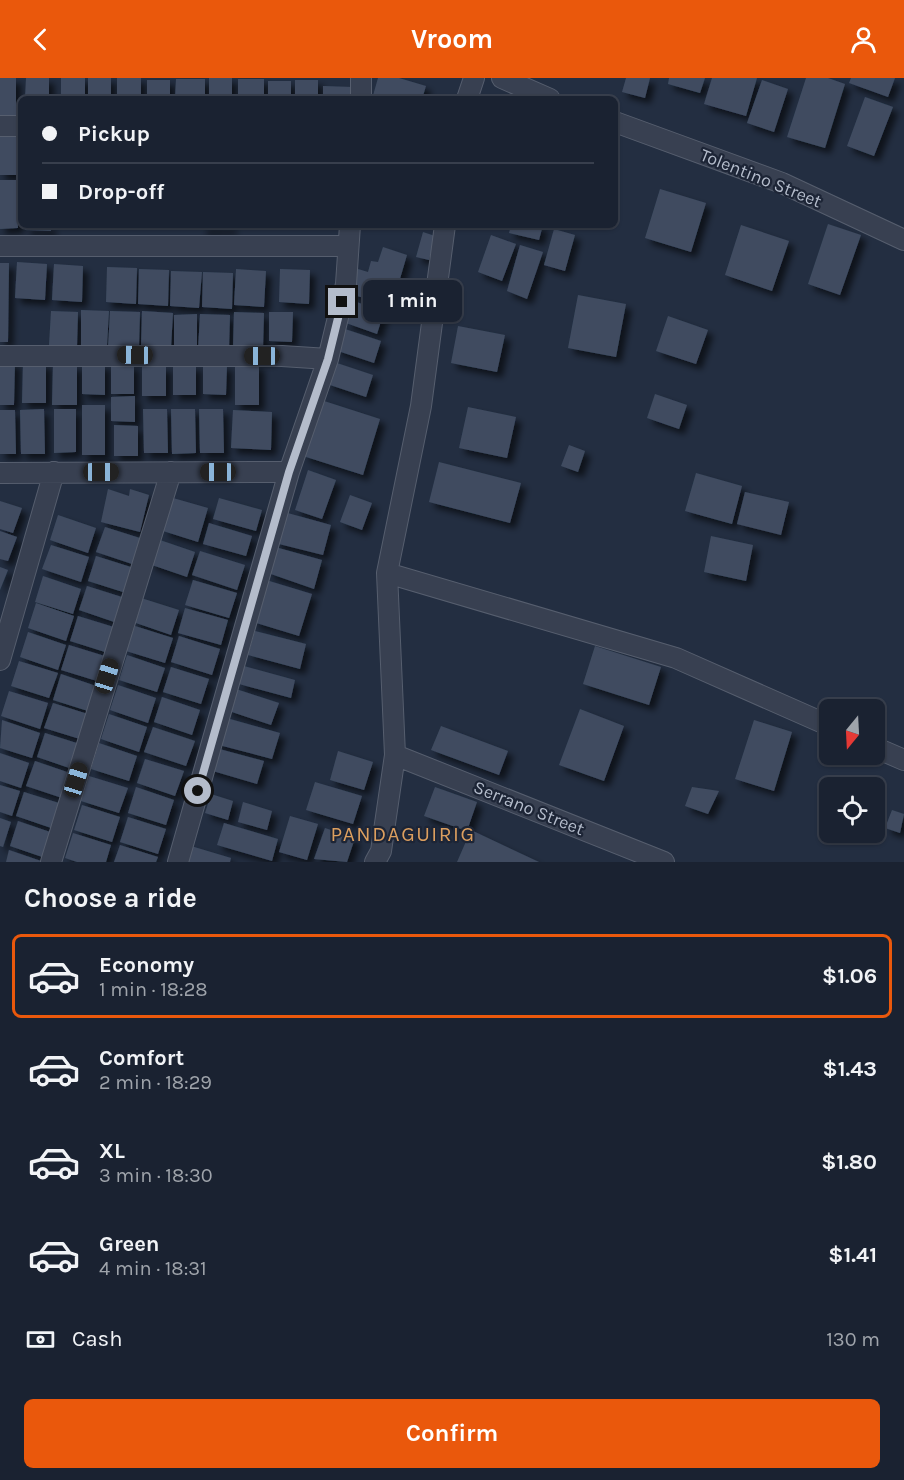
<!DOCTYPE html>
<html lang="en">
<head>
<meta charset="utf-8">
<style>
	:root { --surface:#1a2231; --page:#232a39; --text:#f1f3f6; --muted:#9fa4ab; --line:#383f4d; --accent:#ea580c }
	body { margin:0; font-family:Karla,sans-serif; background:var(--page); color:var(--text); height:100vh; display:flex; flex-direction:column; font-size:22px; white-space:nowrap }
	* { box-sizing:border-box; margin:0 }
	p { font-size:20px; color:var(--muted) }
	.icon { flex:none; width:33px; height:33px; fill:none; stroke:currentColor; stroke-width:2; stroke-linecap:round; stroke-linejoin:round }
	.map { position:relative; height:784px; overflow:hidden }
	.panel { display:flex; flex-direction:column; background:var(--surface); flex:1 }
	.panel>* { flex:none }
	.top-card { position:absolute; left:18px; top:18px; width:600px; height:132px; border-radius:9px; box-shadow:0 2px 4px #0004,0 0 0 2px var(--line); display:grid; align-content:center; height:132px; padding:0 24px; background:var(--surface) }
	.needle { width:39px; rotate:198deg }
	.fabs { position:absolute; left:819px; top:621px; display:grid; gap:12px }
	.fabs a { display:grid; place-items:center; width:66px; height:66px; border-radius:9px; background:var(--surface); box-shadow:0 2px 4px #0004,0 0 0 2px var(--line); font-size:30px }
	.end { position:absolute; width:27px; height:27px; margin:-14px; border:8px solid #b4bccb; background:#111; box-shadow:0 0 0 3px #111 }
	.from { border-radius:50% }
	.bubble { position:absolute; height:42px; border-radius:9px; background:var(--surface); box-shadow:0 2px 4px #0004,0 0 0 2px var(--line); font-size:20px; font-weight:700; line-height:42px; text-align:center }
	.car { position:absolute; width:18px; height:36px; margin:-18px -9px; border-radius:8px; box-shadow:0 0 4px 2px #0007; background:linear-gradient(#222 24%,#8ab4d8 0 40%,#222 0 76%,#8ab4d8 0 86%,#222 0) }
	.top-card b { display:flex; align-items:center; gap:21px; height:57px; font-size:22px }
	.top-card b+b { border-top:2px solid var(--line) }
	.top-card i { width:15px; height:15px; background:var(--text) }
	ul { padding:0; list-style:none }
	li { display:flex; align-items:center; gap:18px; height:84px; margin:0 12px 9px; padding:0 12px; border:3px solid transparent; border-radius:9px }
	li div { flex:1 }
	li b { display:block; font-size:22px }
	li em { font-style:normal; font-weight:700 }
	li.current { border-color:var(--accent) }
	li>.icon { width:54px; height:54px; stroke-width:1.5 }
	h2 { padding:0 24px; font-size:27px; line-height:72px }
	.pay { display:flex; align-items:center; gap:15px; height:66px; padding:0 24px; font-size:22px }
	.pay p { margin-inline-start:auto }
	.primary-button { display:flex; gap:12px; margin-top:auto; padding:12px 24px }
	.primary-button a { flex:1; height:69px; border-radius:9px; background:var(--accent); color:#fff; font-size:24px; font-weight:700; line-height:69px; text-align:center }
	header { display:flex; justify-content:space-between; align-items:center; height:78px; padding:0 24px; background:var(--accent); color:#fff; font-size:27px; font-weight:700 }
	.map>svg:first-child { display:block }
	.building { fill:#3f4c61; filter:url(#shadow) }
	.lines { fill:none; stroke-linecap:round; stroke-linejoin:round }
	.minor-casing { stroke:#565e6e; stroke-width:22 }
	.minor { stroke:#384051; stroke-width:20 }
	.route { stroke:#b4bccb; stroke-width:8 }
	.labels { text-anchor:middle; stroke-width:4.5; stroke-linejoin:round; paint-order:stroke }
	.street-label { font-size:18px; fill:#b4bccb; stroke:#1d2536 }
	.quarter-label { font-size:21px; letter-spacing:1.5px; fill:#dc9f5f; stroke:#1d2536 }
</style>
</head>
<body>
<header><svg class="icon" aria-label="back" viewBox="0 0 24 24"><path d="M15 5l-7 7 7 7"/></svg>Vroom<svg class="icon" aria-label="person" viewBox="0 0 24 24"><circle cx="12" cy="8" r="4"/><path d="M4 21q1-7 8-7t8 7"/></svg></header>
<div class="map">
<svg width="904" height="784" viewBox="0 0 904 784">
	<defs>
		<filter id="shadow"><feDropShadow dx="5.5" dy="5.5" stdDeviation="3" flood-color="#0009"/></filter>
	</defs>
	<rect width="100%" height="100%" fill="#232e41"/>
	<path class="building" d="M0 0H16V38H0Z
		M26 0H49V21H25Z
		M61 0H85V21H61Z
		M88 0H111V21H88Z
		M117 0H141V21H117Z
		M209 0H232V21H209Z
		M378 0H399L426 8 422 21H372Z
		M626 0H650L645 20 622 14Z
		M669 0H705L700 15 668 6Z
		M712 0H757L746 38 704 26Z
		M806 0H828L845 6 825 70 787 59Z
		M851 0H895L888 19 849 5Z
		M176 1H205V21H175Z
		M238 1H264V21H238Z
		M147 2H170V21H147Z
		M295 2H318V21H295Z
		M762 2 788 11 774 54 747 45Z
		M268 3H291V21H268Z
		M323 8 353 9V21H323Z
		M865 19 893 29 874 78 847 68Z
		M0 58H18V97H0Z
		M0 102H17L18 150 0 151Z
		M660 111 706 125 691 174 645 160Z
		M828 146 861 157 840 217 808 206Z
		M25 147H51V153L25 152Z
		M201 147H232V151L201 152Z
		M511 147H543L539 162 509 155Z
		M741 147 789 163 772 213 725 197Z
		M554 151 575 157 565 193 544 187Z
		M423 154 435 158 429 182 416 179Z
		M491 157 516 166 502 203 478 194Z
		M520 167 543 174 527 221 507 213Z
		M383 169 407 177 392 228 350 216 358 191 368 194 371 183 378 184Z
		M17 184 47 186 45 222 15 220Z
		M0 185H9L8 264H0Z
		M54 186 83 188 82 224 52 222Z
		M107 189 137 190 136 226 106 224Z
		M139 191 169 192 168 228 138 226Z
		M236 191 266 193 264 229 234 227Z
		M280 191 310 192 309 226 279 224Z
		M171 193 202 194 199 230 170 228Z
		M203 194 233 195 232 231 202 229Z
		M578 217 626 226 616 279 568 270Z
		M354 223 384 234 377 256 346 245Z
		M81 232 109 233 107 269 81 268Z
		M51 233 78 234 77 269 49 267Z
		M110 233 140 234 139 270 108 269Z
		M142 233 173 235 171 270 141 269Z
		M234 234 264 235 263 271 233 270Z
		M269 234H293L292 264 269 263Z
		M197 236V270H174V237Z
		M200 236 230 237 229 272H198Z
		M668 238 708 252 696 286 656 273Z
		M458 248 505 257 497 294 451 285Z
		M342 250 381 263 374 285 335 272Z
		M0 284H15L14 327H0Z
		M334 284 373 297 366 319 327 306Z
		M23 285H46V325H22Z
		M53 286 77 287V327H52Z
		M82 286H105V317L82 316Z
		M111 286H134V316H111Z
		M235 286H259V327H235Z
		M173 287H196V317H173Z
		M203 287H227L226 317 203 316Z
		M142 288H166V318H142Z
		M655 316 687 327 679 351 647 340Z
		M135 318V344L111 343V319Z
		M321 322 380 341 363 397 303 378Z
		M82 327H105V377H82Z
		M468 329 516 339 507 380 459 370Z
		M44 331 45 376H21L20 332Z
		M54 331H76V374L54 375Z
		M143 331H167L168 375H144Z
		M171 331H195L196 375 172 376Z
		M199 331H223L224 375H200Z
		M0 332H15L16 376H0Z
		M233 332 272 334 271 372 231 370Z
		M114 347 138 348V378H114Z
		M569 367 585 373 578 394 561 388Z
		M439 384 521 405 510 445 429 424Z
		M308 392 336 402 322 441 295 432Z
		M696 395 742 408 732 446 685 433Z
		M108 411 129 418 130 411 149 417 140 454 101 444Z
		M745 414 789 424 781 457 737 446Z
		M350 417 372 425 362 452 340 444Z
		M173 420 208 430 198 464 163 453Z
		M219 420 262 432 256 453 213 441Z
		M0 423 22 430 13 455 0 451Z
		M284 434 331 447 323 477 275 465Z
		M58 437 96 450 88 475 50 462Z
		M209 445 252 458 246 478 203 466Z
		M105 449 143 461 135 487 96 474Z
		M0 453 17 459 8 483 0 481Z
		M711 458 753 467 746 503 704 494Z
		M157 461 195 474 187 499 149 486Z
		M51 467 89 479 81 504 42 491Z
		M275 469 322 482 314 511 268 495Z
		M200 473 245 487 237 512 192 497Z
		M96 478 134 490 126 515 88 503Z
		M0 489 8 492 0 512Z
		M43 498 81 511 73 536 35 524Z
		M193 502 237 515 229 540 185 527Z
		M266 502 312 516 299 558 253 544Z
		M87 508 125 520 117 545 79 532Z
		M141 520 179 532 171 557 133 544Z
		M36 525 74 538 66 563 28 550Z
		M185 530 228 542 221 567 178 555Z
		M78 538 117 550 108 575 70 563Z
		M135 548 173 560 165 585 126 573Z
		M255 553 306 566 300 591 248 577Z
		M28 554 66 567 58 592 20 579Z
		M179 558 220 571 212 597 171 584Z
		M69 567 108 579 100 604 61 592Z
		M595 568 661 589 649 627 583 606Z
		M127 577 165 590 157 614 119 602Z
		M19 583 58 595 49 620 11 608Z
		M244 588 295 602 291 620 239 606Z
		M171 589 209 601 201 626 163 614Z
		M61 596 99 609 91 634 53 622Z
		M118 607 156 620 148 645 110 632Z
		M233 610 279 625 271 647 226 632Z
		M9 613 48 625 40 651 1 638Z
		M162 619 200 632 192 657 154 644Z
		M53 625 91 637 83 662 44 650Z
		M580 631 624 648 604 703 559 687Z
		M109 636 147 649 139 674 101 661Z
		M223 639 280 655 272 681 215 666Z
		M2 642 40 655 32 680 0 670Z
		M754 642 792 654 774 713 735 701Z
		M441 648 508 673 499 697 431 672Z
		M153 649 195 663 186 688 144 674Z
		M45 655 83 667 75 692 37 679Z
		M99 665 137 678 129 703 91 691Z
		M212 669 264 683 257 706 206 691Z
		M338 673 373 684 364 712 330 702Z
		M0 675 29 685 21 710 0 703Z
		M145 681 184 693 175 718 137 705Z
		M35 683 73 696 65 721 26 708Z
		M89 698 128 710 119 735 81 723Z
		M315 704 362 718 353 746 306 732Z
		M0 707 20 713 12 738 0 734Z
		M136 709 174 722 166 747 128 735Z
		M435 709 477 724 467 753 424 738Z
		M692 709 719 713 708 736 685 728Z
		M24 714 62 726 54 751 16 738Z
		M211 716 233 723 228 742 205 735Z
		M243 724 272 733 267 752 238 744Z
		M82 727 120 739 112 764 74 752Z
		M892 732 904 736 900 755 885 750Z
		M290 738 318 746 307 782 279 774Z
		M128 739 166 751 158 776 120 764Z
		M0 740 11 744 3 769 0 768Z
		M18 743 56 756 48 781 10 768Z
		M224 745 278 761 272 783 217 767Z
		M325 750 355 760 347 784 314 781Z
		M471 752 539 784H457Z
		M73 755 111 767 106 784H77L65 780Z
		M120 767 158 779 156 784H114Z
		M191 768 231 780 230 784H186Z
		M9 772 44 784H6Z"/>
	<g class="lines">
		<g class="minor-casing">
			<path id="minor" d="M502 0 550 21
				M361 21V0
				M467 21 474 0
				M615 44 782 105 904 162
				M0 48H21
				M0 168H348
				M0 278H282L328 281
				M0 395 289 394
				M387 495 676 580 830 648
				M0 582 54 394
				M874 669 904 682
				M395 677 664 784
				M51 784 171 394
				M178 784 289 394 328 281 346 206 350 147
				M375 784 381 773 395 677 387 495 421 328 445 147"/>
		</g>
		<use href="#minor" class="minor"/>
	</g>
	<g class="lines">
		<path class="route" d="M198 713 289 394 328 281 342 224"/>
	</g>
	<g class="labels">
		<g class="street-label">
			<text transform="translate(761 100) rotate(22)" y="6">Tolentino Street</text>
			<text transform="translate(529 730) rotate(22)" y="6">Serrano Street</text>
		</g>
		<g class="quarter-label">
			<text x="403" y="763">PANDAGUIRIG</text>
		</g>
	</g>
</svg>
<div class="fabs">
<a><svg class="needle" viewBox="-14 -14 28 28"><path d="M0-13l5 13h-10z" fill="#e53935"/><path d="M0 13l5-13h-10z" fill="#9fa4ab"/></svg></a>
<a><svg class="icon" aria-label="locate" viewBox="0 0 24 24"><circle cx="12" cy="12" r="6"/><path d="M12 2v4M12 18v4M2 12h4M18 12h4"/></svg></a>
</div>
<i class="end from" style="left:198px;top:713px"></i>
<i class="end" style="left:342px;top:224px"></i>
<div class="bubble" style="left:363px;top:202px;width:99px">1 min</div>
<i class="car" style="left:135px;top:277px;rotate:271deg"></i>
<i class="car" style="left:262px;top:278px;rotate:270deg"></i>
<i class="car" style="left:101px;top:394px;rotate:90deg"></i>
<i class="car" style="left:218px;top:394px;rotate:270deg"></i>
<i class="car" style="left:107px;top:598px;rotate:17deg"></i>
<i class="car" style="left:76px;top:702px;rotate:17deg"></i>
<div class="top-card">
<b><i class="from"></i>Pickup</b>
<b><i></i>Drop-off</b>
</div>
</div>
<section class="panel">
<h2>Choose a ride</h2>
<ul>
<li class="current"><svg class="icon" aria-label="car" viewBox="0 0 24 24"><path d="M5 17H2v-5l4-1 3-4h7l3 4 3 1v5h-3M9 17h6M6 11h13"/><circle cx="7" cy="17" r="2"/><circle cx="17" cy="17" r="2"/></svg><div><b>Economy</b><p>1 min · 18:28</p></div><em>$1.06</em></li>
<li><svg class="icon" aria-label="car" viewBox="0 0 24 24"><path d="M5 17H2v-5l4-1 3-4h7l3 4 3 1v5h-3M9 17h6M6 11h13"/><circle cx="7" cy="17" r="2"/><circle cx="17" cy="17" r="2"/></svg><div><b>Comfort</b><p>2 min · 18:29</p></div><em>$1.43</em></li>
<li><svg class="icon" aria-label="car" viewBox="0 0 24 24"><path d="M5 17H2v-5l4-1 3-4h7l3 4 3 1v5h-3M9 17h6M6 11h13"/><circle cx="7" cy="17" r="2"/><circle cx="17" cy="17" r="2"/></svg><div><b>XL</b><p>3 min · 18:30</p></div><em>$1.80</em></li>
<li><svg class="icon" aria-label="car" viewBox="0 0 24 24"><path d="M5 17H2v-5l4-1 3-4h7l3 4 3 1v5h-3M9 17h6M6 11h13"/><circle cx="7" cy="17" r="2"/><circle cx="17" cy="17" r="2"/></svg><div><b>Green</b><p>4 min · 18:31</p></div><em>$1.41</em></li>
</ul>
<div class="pay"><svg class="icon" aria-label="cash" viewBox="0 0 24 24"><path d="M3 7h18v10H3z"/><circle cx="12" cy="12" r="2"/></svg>Cash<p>130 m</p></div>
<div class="primary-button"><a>Confirm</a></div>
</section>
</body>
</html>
